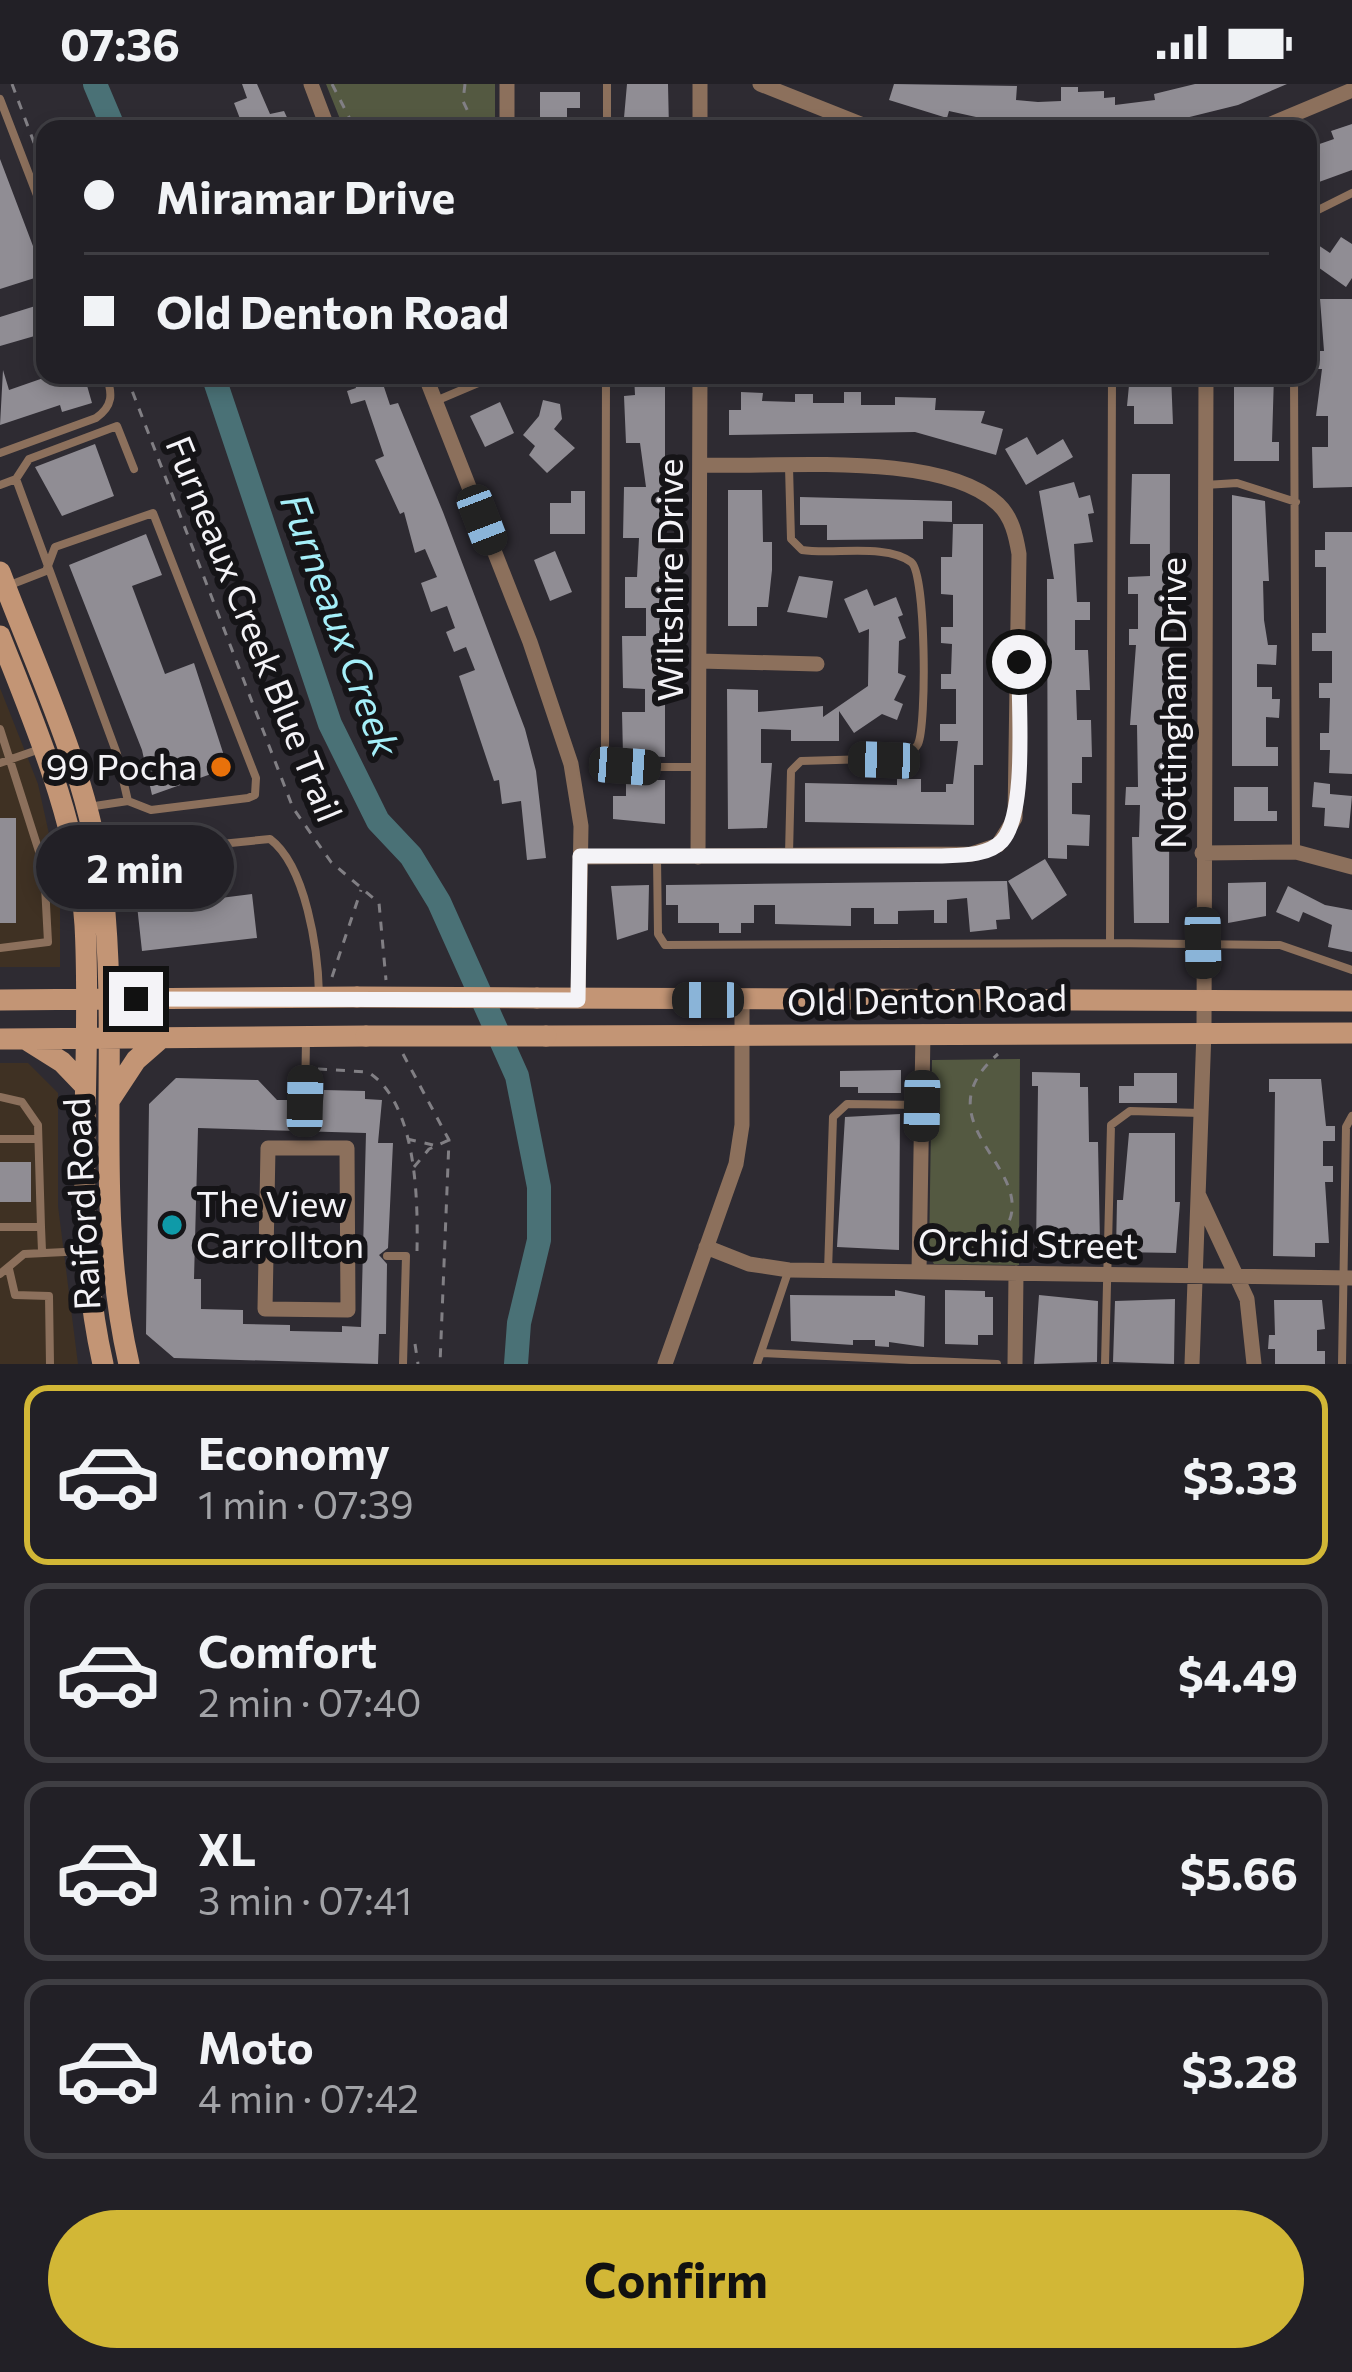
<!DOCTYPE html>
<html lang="en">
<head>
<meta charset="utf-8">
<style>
	:root { --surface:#222026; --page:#2a282e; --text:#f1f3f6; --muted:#a2a3a7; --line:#3f3e43; --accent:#d2b736 }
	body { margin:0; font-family:Commissioner,sans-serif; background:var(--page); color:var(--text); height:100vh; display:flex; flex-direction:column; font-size:45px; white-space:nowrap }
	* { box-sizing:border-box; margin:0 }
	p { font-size:39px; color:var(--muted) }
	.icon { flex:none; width:66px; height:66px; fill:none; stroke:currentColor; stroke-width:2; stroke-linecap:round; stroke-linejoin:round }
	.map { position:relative; height:1280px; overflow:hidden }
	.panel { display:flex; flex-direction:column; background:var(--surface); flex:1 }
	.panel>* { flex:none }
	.top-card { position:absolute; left:36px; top:36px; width:1281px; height:264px; border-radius:24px; box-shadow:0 6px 18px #0003,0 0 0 3px var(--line); display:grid; align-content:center; height:264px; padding:0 48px; background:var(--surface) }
	.end { position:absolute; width:54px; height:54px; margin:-27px; border:15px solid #f4f3f7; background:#111; box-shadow:0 0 0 6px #111 }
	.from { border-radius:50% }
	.bubble { position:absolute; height:84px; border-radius:42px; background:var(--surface); box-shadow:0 6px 18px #0003,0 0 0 3px var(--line); font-size:39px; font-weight:700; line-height:84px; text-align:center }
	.car { position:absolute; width:36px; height:72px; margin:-36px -18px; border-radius:15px; box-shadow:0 0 9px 3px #0007; background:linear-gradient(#222 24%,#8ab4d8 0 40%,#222 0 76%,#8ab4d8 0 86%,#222 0) }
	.top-card b { display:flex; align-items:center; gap:42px; height:114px; font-size:45px }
	.top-card b+b { border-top:3px solid var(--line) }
	.top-card i { width:30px; height:30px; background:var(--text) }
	ul { padding:21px 0 0; list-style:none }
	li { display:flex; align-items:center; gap:36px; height:180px; margin:0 24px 18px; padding:0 24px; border:6px solid var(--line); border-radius:24px }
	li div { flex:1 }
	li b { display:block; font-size:45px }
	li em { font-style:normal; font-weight:700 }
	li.current { border-color:var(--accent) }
	li>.icon { width:108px; height:108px; stroke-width:1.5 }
	.cta { display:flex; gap:24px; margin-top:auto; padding:24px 48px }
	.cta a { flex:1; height:138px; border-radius:72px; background:var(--accent); color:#111; font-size:48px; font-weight:700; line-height:138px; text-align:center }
	.status { display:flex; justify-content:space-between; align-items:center; height:84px; padding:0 60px; background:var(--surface); direction:ltr }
	.status svg { height:33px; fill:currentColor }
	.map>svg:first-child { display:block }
	.commercial { fill:#3f3123 }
	.green { fill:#545941 }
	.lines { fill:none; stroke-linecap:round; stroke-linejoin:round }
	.river { stroke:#4a7176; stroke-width:24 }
	.building { fill:#908d94; fill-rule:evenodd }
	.path { stroke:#817f84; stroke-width:3; stroke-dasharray:9 9; stroke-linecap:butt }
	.lane { stroke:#8c705c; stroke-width:8 }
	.street { stroke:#8c705c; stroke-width:15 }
	.secondary { stroke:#c39575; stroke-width:21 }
	.secondary-bridge { stroke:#c39575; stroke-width:21 }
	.route { stroke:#f4f3f7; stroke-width:15 }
	.food-dot { fill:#e8710a; stroke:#151417; stroke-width:4.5 }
	.culture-dot { fill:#0f9aa8; stroke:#151417; stroke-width:4.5 }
	.labels { text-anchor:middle; stroke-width:12; stroke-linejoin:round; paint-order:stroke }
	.street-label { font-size:36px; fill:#f4f3f7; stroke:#151417 }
	.poi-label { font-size:36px; fill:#f4f3f7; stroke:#151417; text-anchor:end }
	.water-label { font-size:39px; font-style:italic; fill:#a5eff9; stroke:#151417 }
</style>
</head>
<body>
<div class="status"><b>07:36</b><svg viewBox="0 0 49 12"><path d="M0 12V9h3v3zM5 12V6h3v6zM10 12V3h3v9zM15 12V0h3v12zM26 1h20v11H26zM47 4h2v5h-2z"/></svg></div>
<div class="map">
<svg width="1352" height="1280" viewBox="0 0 1352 1280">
	<rect width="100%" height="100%" fill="#2e2b32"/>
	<path class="commercial" d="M0 604 38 700 60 800V883H0Z
		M0 979H28L58 1009V1122L78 1280H0Z"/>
	<path class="green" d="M326 0H495V45H344Z
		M1020 975 1019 1181 934 1180 929 1172 932 976Z"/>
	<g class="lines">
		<path class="river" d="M95 0 114 45
			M213 291 330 640 378 737 411 772 439 818 517 992 539 1103V1156L519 1239 516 1280"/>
	</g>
	<path class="building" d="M242 0H257L270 30 284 27 291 42 261 45 242 40 234 19 247 14Z
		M627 0H668L669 45H623Z
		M894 0 1017 2 1016 16 1038 18 1061 17V3H1078V8L1104 7V14L1115 13V21L1155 16 1154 10 1195 0H1287L1238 21 1141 45 985 44V35L949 27 947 34 889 16Z
		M540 8H580V24H567V44H540Z
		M1352 40V86L1308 102V64L1334 55 1331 47Z
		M0 75 44 191 0 205Z
		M1341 153 1352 160V194L1346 203 1308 176 1318 161 1330 169Z
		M1320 215H1352V403L1313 404 1312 363H1328V332H1316L1322 285H1313V267H1324Z
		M45 219V249L0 262V233Z
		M3 286 9 306 52 291H84L92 319 62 328 60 321 0 341Z
		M352 291H380L390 321 398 319 443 428 525 645 536 687 546 774 527 776 521 717 502 720 499 696 494 697 459 592 475 586 466 563 454 568 446 548 455 544 447 522 431 528 421 499 437 493 425 465 415 469 404 428 400 430 375 376 384 372 365 316 351 320 347 307 356 304Z
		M634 291H665V673L623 671 622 628H645V605L623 604 622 552H646V524H625V493H637L639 454H623L624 403H646L640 359H626L624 312 635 311Z
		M1130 291H1171L1173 340H1134V322H1127Z
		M1234 291H1274L1272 358H1279V377H1234Z
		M741 308 763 309 762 317 795 318V310H813V319H844V308H861V321H895V313L936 314 935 326 985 327 981 339 1003 345 996 371 915 348 729 351V326H741Z
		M543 316 560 320 562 335 554 345 575 364 547 389 529 371 535 362 523 351 539 332Z
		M500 318 514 349 485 363 470 332Z
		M1027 353 1037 371 1063 355 1073 373 1026 401 1005 365Z
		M95 360 114 412 62 432 35 383Z
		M1132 390H1170L1169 839H1134L1132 753H1139L1140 721H1125L1126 703H1138L1137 641H1130L1136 561H1129V545H1138V510H1128V493L1150 492V460H1130Z
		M1074 398 1079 414 1090 411 1094 429 1088 430 1093 458 1074 460 1077 518H1090V536H1075V566H1088L1090 606H1076L1077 636H1091L1092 673H1082V699H1072V730L1090 731 1089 762 1067 761V775L1048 774 1047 495H1054L1039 407Z
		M728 406H762L763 458H772V486L768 523H757V542H728Z
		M571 407H585V450H550V419H571Z
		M1232 411 1265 417 1269 497H1263L1264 536 1268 561H1277L1276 581 1257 580V603H1272V615H1280L1279 634 1266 633V663H1278V682H1232Z
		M800 413 952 417V438L923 437V455L827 456V441H800Z
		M953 440H983V681H974V741L805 738V699L897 701V695H921V708H946V700H953L958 657H940V640H956V605H941V590H951L952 560 941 559V543H953V511L941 510V473H952Z
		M1325 448H1352V690L1329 689 1330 666H1320V649H1329L1330 614H1319V599H1332V567H1312V549H1326V483H1315V466H1325Z
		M146 450 162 491 132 502 165 590 194 579 228 684 152 711 142 666 69 481Z
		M555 467 572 508 550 517 534 476Z
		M799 492 833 497 827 534 787 528Z
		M867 505 874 522 896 513 903 531 898 533 906 554 899 557 898 589 906 592 894 616 903 620 897 636 882 630 854 649 839 627V657H791V646L761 645V679H772L767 744 728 745 727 605 758 606V628L823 622V633L868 602 869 545 859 549 844 515Z
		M626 696H665V740L613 735V712H626Z
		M1314 698 1330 700V710L1352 712 1349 744 1324 742 1325 724 1312 723Z
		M1234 703H1268V727H1277V737H1234Z
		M0 734H16V839H0Z
		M1045 775 1067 811 1032 836 1008 797Z
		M1007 797 1010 835 996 836 997 845 970 848 967 814 947 816V839H934V826L898 827V840H874V824H851V842L775 840V821H754V839H741V849H719V839H678V821H666V801Z
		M178 798 181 819 252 810 257 854 142 867 135 803Z
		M1266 798V832L1228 839V799Z
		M649 801 648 846 617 856 611 802Z
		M1288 802 1325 821 1352 826V868L1328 863 1332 841 1303 828 1299 838 1276 828Z
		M901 986V1009H858V1003H840V987Z
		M1032 988 1080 989V1003H1088L1089 1058H1098L1100 1159 1079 1158V1168L1036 1167 1038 1002H1032Z
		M1134 989H1177V1019H1119V1002H1134Z
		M176 994 258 996 277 1016H297L304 1025 323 1017 324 1006 365 1007V1015L382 1016 378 1059H393L388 1164 379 1171 387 1180 386 1250H379L378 1280 174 1274 146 1250 149 1020ZM198 1044 366 1049 361 1243 342 1242V1248L290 1247V1241L243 1240V1226L201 1225V1195H194Z
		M1269 995H1321L1326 1042H1335V1057H1323V1082H1333V1098H1325L1329 1159H1315V1173L1273 1172 1275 1008H1269Z
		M900 1030 899 1166 837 1163 845 1033Z
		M1129 1049H1175V1118H1180L1176 1169 1116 1168 1117 1116H1123Z
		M0 1078H31V1118H0Z
		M895 1206 925 1212 924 1263 889 1258V1263L875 1262V1256H853V1261L791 1257 790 1211 895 1212Z
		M945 1206 985 1207V1213H993V1251H978V1261L945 1260Z
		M1039 1211 1098 1217 1097 1278 1034 1280Z
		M1175 1215 1174 1280 1113 1278 1115 1217Z
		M1274 1216H1322L1325 1245 1317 1246V1267H1325V1280H1275V1265H1268L1269 1251H1275Z"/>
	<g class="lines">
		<path class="path" d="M12 0 45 88
			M332 0 355 45
			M465 0 463 17 476 45
			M126 291 293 724 331 778 379 819 386 896
			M332 893 361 806
			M403 970 449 1056 440 1280
			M318 985 368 988C417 1019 418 1116 417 1167
			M407 1055 433 1061
			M414 1083 429 1065 449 1056
			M973 1175C1088 1100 904 1051 998 970
			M415 1260 418 1280"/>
		<path class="lane" d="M0 15 45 132
			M607 45V0
			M1308 131 1352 109
			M606 291 605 667 624 683H699
			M729 291H889
			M1112 291 1110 859 1280 861 1352 886
			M1294 291 1296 768
			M438 316 497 291
			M0 369 96 334C113 322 113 310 106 291
			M16 395 117 670 128 717
			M0 401 16 395 29 375 117 342 134 385
			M1205 401 1237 399 1296 418
			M10 501 46 487 55 463 153 429 256 694 255 711 248 714 151 726 128 717 88 723
			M0 645 44 783 48 858 0 864
			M0 679 43 664
			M789 770 791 687 801 677 905 674C909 669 915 666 918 660 927 640 926 489 911 478 886 459 833 471 802 466L791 455 789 383
			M100 772 270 755C306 782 318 866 319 910
			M657 774 658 850 665 861 1110 859
			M0 1013 22 1018 38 1041 41 1143H0
			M305 1017 306 956
			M0 1055H38
			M41 1143 42 1167
			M387 1172H406L403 1280
			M9 1185 15 1211 49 1212 50 1280
			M828 1187 833 1033 847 1020 921 1021
			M0 1190 24 1170 85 1167
			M761 1269 997 1280
			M757 1280 788 1188
			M1105 1280 1111 1041 1130 1027 1200 1029
			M1342 1280 1346 1043 1352 1032"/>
		<path class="street" d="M311 0 328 45
			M700 0V45
			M760 0 873 45
			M507 45V0
			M1259 45 1352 6
			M425 291 530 558 571 680 581 742 578 916
			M700 577 817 580
			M1202 769 1296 768 1352 783
			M580 773 971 770 998 761 1015 734 1019 470C1016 452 1012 433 998 420 941 366 777 384 700 381
			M698 773 700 291
			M268 1064H347L348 1226 265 1225Z
			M1199 1112 1247 1215 1254 1280
			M706 1163 749 1180 789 1186 1352 1194
			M919 1188 923 948
			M665 1280 736 1080 742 1041V916
			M1015 1280 1016 1189
			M1192 1280 1204 947 1206 291"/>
		<path class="secondary" d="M0 488C39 592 91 696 103 808 120 965 93 1125 129 1280
			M0 552C37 646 78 740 85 841 93 987 70 1136 103 1280
			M537 914 1352 917
			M0 916 357 913
			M546 952 1352 949
			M0 955 366 952
			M27 956 62 978 85 1002
			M109 1017 136 976 160 955"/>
		<path class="secondary-bridge" d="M357 913 537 914
			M366 952H546"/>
	</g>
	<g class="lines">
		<path class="route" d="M136 915 578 916 580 772H938C958 771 987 773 1002 757 1028 729 1018 618 1019 578"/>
	</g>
	<circle class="food-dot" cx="221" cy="683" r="12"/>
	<circle class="culture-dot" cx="172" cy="1141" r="12"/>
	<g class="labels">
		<g class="street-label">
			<text transform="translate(670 496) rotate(-90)" y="13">Wiltshire Drive</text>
			<text transform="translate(254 545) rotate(68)" y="13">Furneaux Creek Blue Trail</text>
			<text transform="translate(1173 619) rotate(-90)" y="13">Nottingham Drive</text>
			<text transform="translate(927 916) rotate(-1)" y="13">Old Denton Road</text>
			<text transform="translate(82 1120) rotate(-93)" y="13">Raiford Road</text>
			<text transform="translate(1028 1160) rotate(1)" y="13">Orchid Street</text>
		</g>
		<g class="poi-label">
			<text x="197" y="696">99 Pocha</text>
			<text x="196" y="1133" text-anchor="start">The View<tspan x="196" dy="41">Carrollton</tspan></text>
		</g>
		<g class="water-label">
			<text transform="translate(340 541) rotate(70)" y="14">Furneaux Creek</text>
		</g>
	</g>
</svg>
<i class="end from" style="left:1019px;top:578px"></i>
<i class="end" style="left:136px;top:915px"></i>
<div class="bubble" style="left:36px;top:741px;width:198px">2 min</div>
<i class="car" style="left:482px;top:436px;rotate:159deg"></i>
<i class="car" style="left:884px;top:676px;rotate:272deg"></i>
<i class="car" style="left:625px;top:682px;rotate:94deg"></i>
<i class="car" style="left:1203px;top:859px;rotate:179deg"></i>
<i class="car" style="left:708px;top:916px;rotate:270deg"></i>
<i class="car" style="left:305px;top:1017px;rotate:1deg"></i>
<i class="car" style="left:922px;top:1022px;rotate:181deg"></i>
<div class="top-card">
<b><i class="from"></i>Miramar Drive</b>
<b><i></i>Old Denton Road</b>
</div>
</div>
<section class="panel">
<ul>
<li class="current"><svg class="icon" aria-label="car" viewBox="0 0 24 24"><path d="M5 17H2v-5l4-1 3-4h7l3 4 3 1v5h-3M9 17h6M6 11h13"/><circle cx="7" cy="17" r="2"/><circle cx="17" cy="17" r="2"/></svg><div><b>Economy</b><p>1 min · 07:39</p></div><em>$3.33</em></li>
<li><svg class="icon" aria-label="car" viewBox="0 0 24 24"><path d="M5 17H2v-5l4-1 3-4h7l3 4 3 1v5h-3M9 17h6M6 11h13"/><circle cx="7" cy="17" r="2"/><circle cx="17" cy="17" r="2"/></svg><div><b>Comfort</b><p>2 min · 07:40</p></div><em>$4.49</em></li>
<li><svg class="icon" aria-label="car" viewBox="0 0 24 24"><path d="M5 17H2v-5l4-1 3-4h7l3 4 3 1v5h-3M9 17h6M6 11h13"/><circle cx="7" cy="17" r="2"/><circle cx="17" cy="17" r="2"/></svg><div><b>XL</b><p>3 min · 07:41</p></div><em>$5.66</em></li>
<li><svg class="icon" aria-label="car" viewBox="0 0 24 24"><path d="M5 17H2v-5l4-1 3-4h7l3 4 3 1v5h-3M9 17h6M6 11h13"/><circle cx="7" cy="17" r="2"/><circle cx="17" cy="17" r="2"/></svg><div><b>Moto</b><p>4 min · 07:42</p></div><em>$3.28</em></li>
</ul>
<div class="cta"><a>Confirm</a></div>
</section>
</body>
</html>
